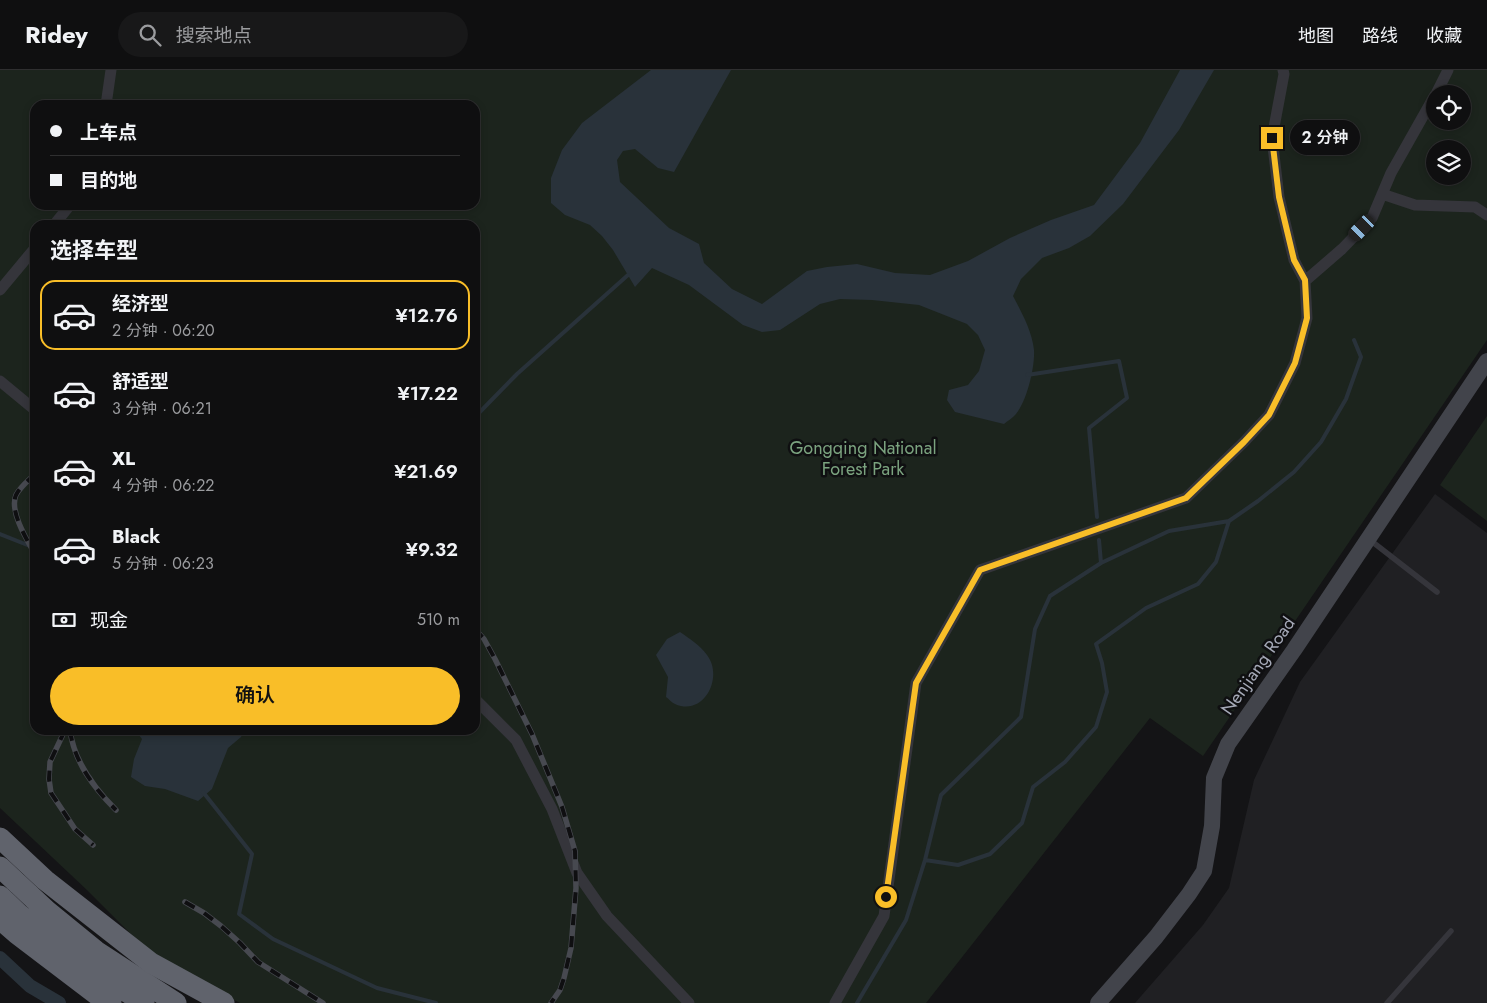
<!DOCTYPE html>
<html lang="zh">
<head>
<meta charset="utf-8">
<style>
	:root { --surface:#0f0f10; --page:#181819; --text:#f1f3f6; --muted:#9b9c9f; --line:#2f2f30; --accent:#f9be28 }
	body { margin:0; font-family:Jost,"Noto Sans SC",sans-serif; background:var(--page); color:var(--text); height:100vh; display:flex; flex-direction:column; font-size:19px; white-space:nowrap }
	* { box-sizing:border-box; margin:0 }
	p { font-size:16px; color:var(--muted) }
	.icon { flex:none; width:28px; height:28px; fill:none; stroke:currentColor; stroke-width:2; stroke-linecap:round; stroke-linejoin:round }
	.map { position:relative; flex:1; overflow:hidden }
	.sheet { position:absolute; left:30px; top:150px; width:450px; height:515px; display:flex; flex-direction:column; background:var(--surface); border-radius:15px; box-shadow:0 2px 8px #0003,0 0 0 1px var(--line) }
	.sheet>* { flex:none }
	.hud { position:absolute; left:30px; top:30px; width:450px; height:110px; border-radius:15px; box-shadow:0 2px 8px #0003,0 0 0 1px var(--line); display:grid; align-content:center; height:110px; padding:0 20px; background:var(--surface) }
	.tools { position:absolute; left:1426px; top:15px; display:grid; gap:10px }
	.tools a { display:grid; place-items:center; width:45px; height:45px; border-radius:50%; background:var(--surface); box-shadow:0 2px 8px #0003,0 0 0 1px var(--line); font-size:25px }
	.end { position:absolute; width:22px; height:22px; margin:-11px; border:6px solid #f9be28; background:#111; box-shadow:0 0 0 2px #111 }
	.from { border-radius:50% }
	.bubble { position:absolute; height:35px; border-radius:18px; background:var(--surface); box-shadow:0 2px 8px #0003,0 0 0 1px var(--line); font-size:16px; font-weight:600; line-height:35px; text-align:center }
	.car { position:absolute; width:15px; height:30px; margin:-15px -8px; border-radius:6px; box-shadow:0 0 4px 1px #0007; background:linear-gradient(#222 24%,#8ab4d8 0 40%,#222 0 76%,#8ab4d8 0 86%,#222 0) }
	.hud b { display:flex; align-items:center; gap:18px; height:48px; font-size:19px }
	.hud b+b { border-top:1px solid var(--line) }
	.hud i { width:12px; height:12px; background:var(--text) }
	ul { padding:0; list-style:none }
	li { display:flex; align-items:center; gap:15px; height:70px; margin:0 10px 8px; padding:0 10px; border:2px solid transparent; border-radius:15px }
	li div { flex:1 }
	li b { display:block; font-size:19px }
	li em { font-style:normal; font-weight:600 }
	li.on { border-color:var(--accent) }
	li>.icon { width:45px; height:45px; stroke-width:1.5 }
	h2 { padding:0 20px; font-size:22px; line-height:60px }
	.pay { display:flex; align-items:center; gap:12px; height:55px; padding:0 20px; font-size:19px }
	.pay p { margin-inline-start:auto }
	.action { display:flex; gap:10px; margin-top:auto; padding:10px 20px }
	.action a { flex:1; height:58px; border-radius:30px; background:var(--accent); color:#111; font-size:20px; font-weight:600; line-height:58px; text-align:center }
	header { display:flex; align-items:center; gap:30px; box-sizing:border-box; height:70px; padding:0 25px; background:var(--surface); border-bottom:1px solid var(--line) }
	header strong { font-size:24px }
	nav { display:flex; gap:28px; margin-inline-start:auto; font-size:18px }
	.search { width:350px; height:45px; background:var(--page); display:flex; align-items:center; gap:12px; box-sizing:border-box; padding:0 18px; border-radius:28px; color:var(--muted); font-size:19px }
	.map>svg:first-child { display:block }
	.built { fill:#202023 }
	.green { fill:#1c241d; fill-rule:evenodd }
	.water { fill:#29323a }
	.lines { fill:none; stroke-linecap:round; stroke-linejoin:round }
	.stream { stroke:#29323a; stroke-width:4 }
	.canal { stroke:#29323a; stroke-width:14 }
	.lane { stroke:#35353b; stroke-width:5.5 }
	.street { stroke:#35353b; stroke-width:11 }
	.secondary { stroke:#42444b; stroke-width:16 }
	.highway { stroke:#60636c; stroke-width:21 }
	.rail-casing { stroke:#474950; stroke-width:5.5 }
	.rail { stroke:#0f0f11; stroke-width:4; stroke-dasharray:11; stroke-linecap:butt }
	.highway-bridge { stroke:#60636c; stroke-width:21 }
	.route { stroke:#f9be28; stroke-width:6 }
	.labels { text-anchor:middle; stroke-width:5; stroke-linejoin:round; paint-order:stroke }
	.park-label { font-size:18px; fill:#7ba37f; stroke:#0f0f11 }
	.street-label { font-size:18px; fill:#a5a9b7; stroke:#0f0f11 }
</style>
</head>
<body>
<header>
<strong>Ridey</strong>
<div class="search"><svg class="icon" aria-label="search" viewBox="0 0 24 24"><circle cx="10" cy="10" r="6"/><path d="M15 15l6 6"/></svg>搜索地点</div>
<nav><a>地图</a><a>路线</a><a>收藏</a></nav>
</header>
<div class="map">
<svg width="1487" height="933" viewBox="0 0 1487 933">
	<rect width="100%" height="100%" fill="#141416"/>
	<path class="built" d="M1435 424 1487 463V933H1135L1203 855 1229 818 1254 710 1300 612Z"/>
	<path class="green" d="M0 0H1487V270L1203 686 1150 648 926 933H240L156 889 88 821 0 738ZM1435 24H1462V51H1435ZM35 35H475V135H35ZM1435 79H1462V106H1435ZM35 155H475V660H35Z
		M1487 346V451L1440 415Z"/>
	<path class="water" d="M651 0H731L674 102 658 98 635 79 623 81 617 90 620 112 669 158 699 174 704 193 732 219 762 234 807 201 827 197 857 194 895 203 930 205 968 191 1010 168 1051 150 1094 135 1140 73 1180 0H1214L1179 60 1123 134 1090 166 1069 178 1042 188 1021 209 1013 226C1022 243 1032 261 1034 280 1035 297 1027 331 1016 344 1013 348 1007 351 1004 354L955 342 947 330 949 320 968 315 979 301 985 280 978 265 967 254 919 235 872 230 840 229 820 234 780 260 762 262 743 255 689 215 652 198 635 217 613 180 602 166 590 155 565 145 551 133V108L562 80 582 53Z
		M680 562C690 569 700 575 707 585 724 607 704 647 675 634 672 633 669 629 666 627L668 607 656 585 667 569Z
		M135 660H245L241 667 228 678 212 719 198 731 165 719 145 716 131 707 134 689 142 669Z"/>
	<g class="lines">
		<path class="stream" d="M1027 305 1119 291 1127 328 1089 358 1097 447
			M475 347 517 304 628 205
			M0 464 35 478
			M1101 493 1169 461 1229 451
			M203 722 252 784 239 844 273 869 377 918 436 933
			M925 790 958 795 990 784 1022 753 1033 717 1065 692 1096 657 1107 622 1102 593 1096 574 1146 538 1198 514 1216 492 1229 451 1258 431 1294 402 1321 372 1346 329 1361 287 1354 270
			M857 933 906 850 925 790 941 725 1021 647 1035 559 1050 526 1101 493 1099 470"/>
		<path class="canal" d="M0 888 30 916 59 933"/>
		<path class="lane" d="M1370 470 1437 522
			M1387 933 1451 861"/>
		<path class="street" d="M1436 24 1448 0
			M106 35 111 0
			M1382 124 1415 135 1475 137 1487 145
			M54 155 70 135
			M1305 211 1342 179 1372 148 1391 103 1435 25
			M0 220 35 178
			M0 311 35 340
			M475 629 516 670 552 739 577 803 607 846 689 933
			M835 933 884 846 916 613 980 500 1186 428 1244 372 1269 345 1295 293 1307 248 1305 211 1294 190 1279 127 1272 68 1284 4 1283 0"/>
		<path class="secondary" d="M1098 933 1156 867 1189 824 1204 801 1212 756 1214 708 1228 674 1294 580 1487 291"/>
		<path class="highway" d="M0 797 47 841 96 881 176 933
			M0 826 20 845 76 889 144 933
			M0 849 17 864 100 927 111 933"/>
		<g class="rail-casing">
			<path id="rail" d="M35 404C29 410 20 417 16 425 9 441 27 470 35 484
				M475 559 484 569 495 589 532 664 562 737 575 781 576 818 571 878 564 908 560 920 551 933
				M65 660 50 692 49 709 51 723 75 759 93 775
				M70 660C74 692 94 718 116 740
				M185 832 204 843 221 856 240 873 258 892 323 933"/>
		</g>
		<use href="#rail" class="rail"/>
		<path class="highway-bridge" d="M0 768 45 810 151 893 224 933"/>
	</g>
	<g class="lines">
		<path class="route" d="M886 827 916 613 980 500 1186 428 1244 372 1269 345 1295 293 1307 248 1305 210 1294 190 1279 127 1272 68"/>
	</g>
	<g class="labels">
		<g class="park-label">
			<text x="863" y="384">Gongqing National<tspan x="863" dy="21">Forest Park</tspan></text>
		</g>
		<g class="street-label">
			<text transform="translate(1258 596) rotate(-55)" y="6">Nenjiang Road</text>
		</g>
	</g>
</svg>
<div class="tools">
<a><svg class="icon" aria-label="locate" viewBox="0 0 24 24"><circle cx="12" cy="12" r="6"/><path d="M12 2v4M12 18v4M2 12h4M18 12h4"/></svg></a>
<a><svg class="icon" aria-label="layers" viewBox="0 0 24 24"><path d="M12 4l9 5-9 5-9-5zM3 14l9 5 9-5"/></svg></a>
</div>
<i class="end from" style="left:886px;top:827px"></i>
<i class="end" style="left:1272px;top:68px"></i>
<div class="bubble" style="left:1290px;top:50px;width:70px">2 分钟</div>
<i class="car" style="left:1362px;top:158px;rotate:224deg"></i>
<div class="hud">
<b><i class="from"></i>上车点</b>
<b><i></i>目的地</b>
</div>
<section class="sheet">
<h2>选择车型</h2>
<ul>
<li class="on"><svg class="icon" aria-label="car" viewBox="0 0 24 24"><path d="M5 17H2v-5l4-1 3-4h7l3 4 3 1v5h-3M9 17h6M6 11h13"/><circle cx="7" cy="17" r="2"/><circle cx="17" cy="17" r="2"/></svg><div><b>经济型</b><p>2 分钟 · 06:20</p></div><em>¥12.76</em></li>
<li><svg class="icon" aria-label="car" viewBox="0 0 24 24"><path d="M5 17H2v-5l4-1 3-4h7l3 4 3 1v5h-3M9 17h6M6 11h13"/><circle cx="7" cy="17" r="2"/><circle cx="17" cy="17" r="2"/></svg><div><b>舒适型</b><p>3 分钟 · 06:21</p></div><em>¥17.22</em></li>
<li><svg class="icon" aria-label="car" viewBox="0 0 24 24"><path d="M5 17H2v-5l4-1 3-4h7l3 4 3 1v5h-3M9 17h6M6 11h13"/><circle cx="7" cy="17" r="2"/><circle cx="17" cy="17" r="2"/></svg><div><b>XL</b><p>4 分钟 · 06:22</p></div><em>¥21.69</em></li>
<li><svg class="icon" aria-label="car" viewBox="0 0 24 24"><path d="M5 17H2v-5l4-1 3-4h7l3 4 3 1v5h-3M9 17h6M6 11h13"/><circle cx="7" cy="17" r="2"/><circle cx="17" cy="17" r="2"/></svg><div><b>Black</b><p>5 分钟 · 06:23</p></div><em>¥9.32</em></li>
</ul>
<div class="pay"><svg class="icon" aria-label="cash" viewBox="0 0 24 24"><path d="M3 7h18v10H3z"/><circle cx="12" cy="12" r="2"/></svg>现金<p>510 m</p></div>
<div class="action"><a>确认</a></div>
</section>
</div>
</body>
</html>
